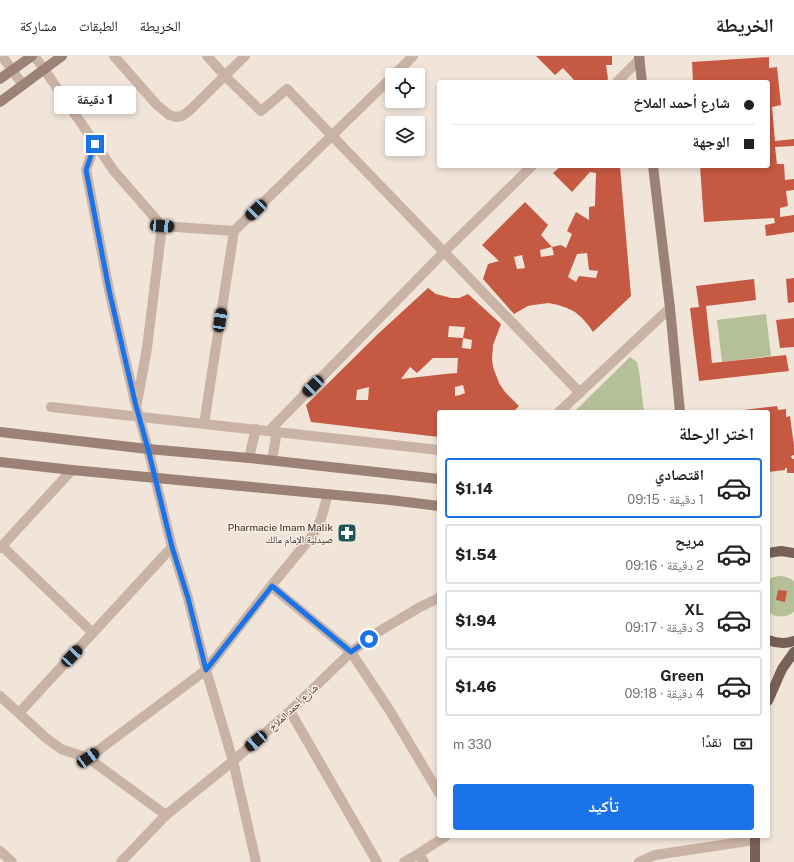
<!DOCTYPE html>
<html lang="ar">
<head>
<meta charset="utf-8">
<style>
	:root { --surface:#fff; --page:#f6f6f6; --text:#222; --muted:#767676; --line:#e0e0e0; --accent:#1a73e8 }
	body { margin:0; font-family:"Public Sans","Noto Naskh Arabic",sans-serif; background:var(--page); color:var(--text); direction:rtl; height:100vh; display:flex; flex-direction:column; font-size:15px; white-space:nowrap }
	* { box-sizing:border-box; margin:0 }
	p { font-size:13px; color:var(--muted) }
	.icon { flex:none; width:22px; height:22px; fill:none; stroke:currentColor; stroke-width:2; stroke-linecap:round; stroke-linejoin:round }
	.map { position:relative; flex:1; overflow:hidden; direction:ltr }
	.side { position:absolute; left:437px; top:354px; width:333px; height:428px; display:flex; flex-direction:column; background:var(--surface); border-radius:4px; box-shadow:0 2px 6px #0003; direction:rtl }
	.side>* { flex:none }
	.hud { position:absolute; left:437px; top:24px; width:333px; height:88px; border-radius:4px; box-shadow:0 2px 6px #0003; direction:rtl; display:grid; align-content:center; height:88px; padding:0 16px; background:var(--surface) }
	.tools { position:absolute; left:385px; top:12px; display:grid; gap:8px }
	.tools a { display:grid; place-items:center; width:40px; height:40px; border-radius:4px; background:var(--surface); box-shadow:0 2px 6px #0003; font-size:20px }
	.end { position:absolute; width:18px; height:18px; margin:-9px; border:5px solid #1a73e8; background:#fff; box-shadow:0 0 0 2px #fff }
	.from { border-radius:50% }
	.bubble { position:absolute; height:28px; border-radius:4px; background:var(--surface); box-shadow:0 2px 6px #0003; font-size:13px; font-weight:800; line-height:28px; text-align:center; direction:rtl }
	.car { position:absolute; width:12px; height:24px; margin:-12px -6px; border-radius:5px; box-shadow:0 0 3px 1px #0007; background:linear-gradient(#222 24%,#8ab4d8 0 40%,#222 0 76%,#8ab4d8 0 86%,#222 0) }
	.hud b { display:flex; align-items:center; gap:14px; height:38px; font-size:15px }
	.hud b+b { border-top:1px solid var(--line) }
	.hud i { width:10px; height:10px; background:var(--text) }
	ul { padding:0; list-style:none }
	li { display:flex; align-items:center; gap:12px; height:60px; margin:0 8px 6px; padding:0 8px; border:2px solid var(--line); border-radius:4px }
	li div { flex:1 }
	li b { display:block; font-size:15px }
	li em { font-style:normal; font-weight:800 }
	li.active { border-color:var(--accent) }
	li>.icon { width:36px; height:36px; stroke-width:1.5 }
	h2 { padding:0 16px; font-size:18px; line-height:48px }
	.pay { display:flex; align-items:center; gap:10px; height:44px; padding:0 16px; font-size:15px }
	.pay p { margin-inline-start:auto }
	.button { display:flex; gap:8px; margin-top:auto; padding:8px 16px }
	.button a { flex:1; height:46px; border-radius:4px; background:var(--accent); color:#fff; font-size:16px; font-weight:800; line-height:46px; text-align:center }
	header { display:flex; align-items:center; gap:24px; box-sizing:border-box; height:56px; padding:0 20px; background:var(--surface); border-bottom:1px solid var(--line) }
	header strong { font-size:19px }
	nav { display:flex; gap:22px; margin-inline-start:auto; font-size:14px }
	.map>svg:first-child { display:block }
	.green { fill:#b5c099 }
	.building { fill:#c65942; fill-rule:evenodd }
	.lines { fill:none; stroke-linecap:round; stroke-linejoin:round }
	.pedestrian { stroke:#c9b3a5; stroke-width:10 }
	.minor { stroke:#c9b3a5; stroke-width:10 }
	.secondary { stroke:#9c8276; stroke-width:10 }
	.primary { stroke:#776057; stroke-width:10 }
	.route { stroke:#1a73e8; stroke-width:5 }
	.labels { text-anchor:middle; stroke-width:3; stroke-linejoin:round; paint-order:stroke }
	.poi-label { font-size:10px; fill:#352a26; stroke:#f9eee5; text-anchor:end }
	.street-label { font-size:10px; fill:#352a26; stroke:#f9eee5 }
</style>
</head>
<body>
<header>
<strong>الخريطة</strong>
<nav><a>الخريطة</a><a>الطبقات</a><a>مشاركة</a></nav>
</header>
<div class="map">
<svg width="794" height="806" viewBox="0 0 794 806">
	<rect width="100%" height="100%" fill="#f1e4d9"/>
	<path class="green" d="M766 258 771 300 722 306 717 264Z
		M630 301 637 306 639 314 644 356H574Z
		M778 520C784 520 789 521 794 525V556C785 562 777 562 768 556V525L771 522Z"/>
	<path class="building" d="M536 0H612V9H606L608 23 605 26H572L574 24 563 12 555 19Z
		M769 1V12L777 11 781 49 772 51 775 85 794 83V90L775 91 777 108H784L785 124 794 123V134L786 135 788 150 780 152V161L794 159V176L766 180 765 169 775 167 774 162 704 166 700 110H768V101L770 100 768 82V26H693L692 6Z
		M561 110H620L631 240 593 276 589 270 582 262 575 256 567 252 558 249 549 247 533 249 528 250 514 258 483 223 488 208 499 205 482 189 525 146 548 169 541 179 552 191 540 194 541 201 554 199 552 191 561 189 566 192 572 178 567 175 576 156 589 164V151L595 150 596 117 590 116 572 136 553 117ZM587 197 589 214 598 215 596 222 579 220 576 226 568 221 577 198ZM522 199 525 212 517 213 514 201Z
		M794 222V246L788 247 786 223Z
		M754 223 756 244 706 250 712 307 786 299 789 315 699 325 690 252 699 251 696 230Z
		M428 232 436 238 451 242H459L468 238 501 268 493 289 492 303 493 311 499 327 505 336 519 350 513 356H439V381L311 366 306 349 379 277ZM449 270 465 271 463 282 472 284 471 293 462 292 463 282 448 281ZM433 302H458L457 317 445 318 401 323 410 311 417 317ZM463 329 465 337 460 339 455 340V331ZM369 331 368 344H356L357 334Z
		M794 262V291L780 292 776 264Z
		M777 350 778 354 786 353V361L790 360 794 390V399L791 400 792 403H794V417H787V412H785V414L768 416V356H736V355Z
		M778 534 787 535 785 546 776 544Z"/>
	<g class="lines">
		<path class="pedestrian" d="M225 20 261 55 287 33 580 337"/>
		<path class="minor" d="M2 0 23 29
			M34 0 44 13 114 115 162 170 234 175
			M114 0 156 48 169 59 176 61 182 60 189 55 245 0
			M207 0 225 20
			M394 19 413 0
			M617 26 640 3
			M95 88 86 114 109 234 136 350 148 393 172 491 188 542 206 614 233 705 256 806
			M137 347 147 292 162 170
			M51 351 439 394
			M559 356 670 252
			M204 368 234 175 392 21
			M269 375 444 196 532 110
			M249 402 256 373
			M272 404 277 375
			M2 490 93 577
			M0 492 72 414
			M271 530 351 596 390 655 439 737
			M0 640 46 682 61 693 88 702 166 759
			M290 655 377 806
			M19 657 172 491
			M88 702 206 614 271 530 313 479 321 463 328 438
			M0 795 12 806
			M418 798 446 780
			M121 806 166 759 233 705 290 655 351 596 378 576 420 551 439 542
			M404 806 418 798 424 806
			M639 806 655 799 755 784"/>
		<path class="secondary" d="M639 0 642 26
			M0 23 32 0
			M0 46 62 0
			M653 110 670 252 680 356
			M0 376 148 393 249 402 439 423
			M0 406 72 414 390 444 439 450"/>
		<path class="primary" d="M768 497 781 495 794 497
			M768 584C776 587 786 588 794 585
			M768 645 782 613 794 596
			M755 806V780"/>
	</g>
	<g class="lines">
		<path class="route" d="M95 88 86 114 109 234 136 350 148 393 172 491 188 542 206 614 272 530 351 596 369 583"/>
	</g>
	<defs>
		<g id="pharmacy-square" transform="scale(1)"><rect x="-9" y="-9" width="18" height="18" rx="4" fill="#1c5656" stroke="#f9eee5"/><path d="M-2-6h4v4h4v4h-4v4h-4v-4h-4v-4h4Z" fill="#fff"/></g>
	</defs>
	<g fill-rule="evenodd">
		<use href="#pharmacy-square" x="347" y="477"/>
	</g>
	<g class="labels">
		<g class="poi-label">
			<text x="333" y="475">Pharmacie Imam Malik<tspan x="333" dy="12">صيدلية الإمام مالك</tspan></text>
		</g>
		<g class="street-label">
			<text transform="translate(293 651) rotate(-43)" y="4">شارع أحمد الملاخ</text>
		</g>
	</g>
</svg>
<div class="tools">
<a><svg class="icon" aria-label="locate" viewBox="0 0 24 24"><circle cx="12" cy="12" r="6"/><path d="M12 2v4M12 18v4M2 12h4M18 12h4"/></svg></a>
<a><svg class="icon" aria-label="layers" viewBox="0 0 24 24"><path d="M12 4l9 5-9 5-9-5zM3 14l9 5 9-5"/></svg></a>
</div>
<i class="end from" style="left:369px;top:583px"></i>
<i class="end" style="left:95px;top:88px"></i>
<div class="bubble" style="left:54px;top:30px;width:82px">1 دقيقة</div>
<i class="car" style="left:256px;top:154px;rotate:226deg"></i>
<i class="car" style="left:162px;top:170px;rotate:94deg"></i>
<i class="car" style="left:220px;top:264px;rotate:9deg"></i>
<i class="car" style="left:313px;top:330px;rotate:225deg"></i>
<i class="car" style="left:72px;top:600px;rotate:43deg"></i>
<i class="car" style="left:256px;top:685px;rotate:229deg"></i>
<i class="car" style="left:88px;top:702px;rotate:54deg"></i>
<div class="hud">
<b><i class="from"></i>شارع أحمد الملاخ</b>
<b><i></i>الوجهة</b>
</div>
<section class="side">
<h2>اختر الرحلة</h2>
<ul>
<li class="active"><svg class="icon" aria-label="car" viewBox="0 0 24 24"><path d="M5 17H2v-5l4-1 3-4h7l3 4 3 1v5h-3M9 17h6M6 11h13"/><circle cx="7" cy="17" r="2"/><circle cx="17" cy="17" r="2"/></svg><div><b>اقتصادي</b><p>1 دقيقة · 09:15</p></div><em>$1.14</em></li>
<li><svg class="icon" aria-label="car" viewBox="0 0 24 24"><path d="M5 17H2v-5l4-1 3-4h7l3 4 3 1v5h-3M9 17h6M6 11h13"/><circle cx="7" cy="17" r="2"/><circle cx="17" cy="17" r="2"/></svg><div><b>مريح</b><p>2 دقيقة · 09:16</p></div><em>$1.54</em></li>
<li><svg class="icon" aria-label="car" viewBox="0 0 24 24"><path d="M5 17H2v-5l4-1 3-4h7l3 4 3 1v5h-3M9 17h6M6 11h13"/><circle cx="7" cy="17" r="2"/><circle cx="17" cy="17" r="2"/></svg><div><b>XL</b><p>3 دقيقة · 09:17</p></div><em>$1.94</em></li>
<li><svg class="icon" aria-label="car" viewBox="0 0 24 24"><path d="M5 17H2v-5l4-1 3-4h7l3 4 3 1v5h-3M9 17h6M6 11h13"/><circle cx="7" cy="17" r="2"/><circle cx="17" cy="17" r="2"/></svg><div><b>Green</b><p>4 دقيقة · 09:18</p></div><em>$1.46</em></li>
</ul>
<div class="pay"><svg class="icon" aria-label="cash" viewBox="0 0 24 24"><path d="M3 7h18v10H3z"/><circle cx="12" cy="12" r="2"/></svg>نقدًا<p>330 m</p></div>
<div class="button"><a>تأكيد</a></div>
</section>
</div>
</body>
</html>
